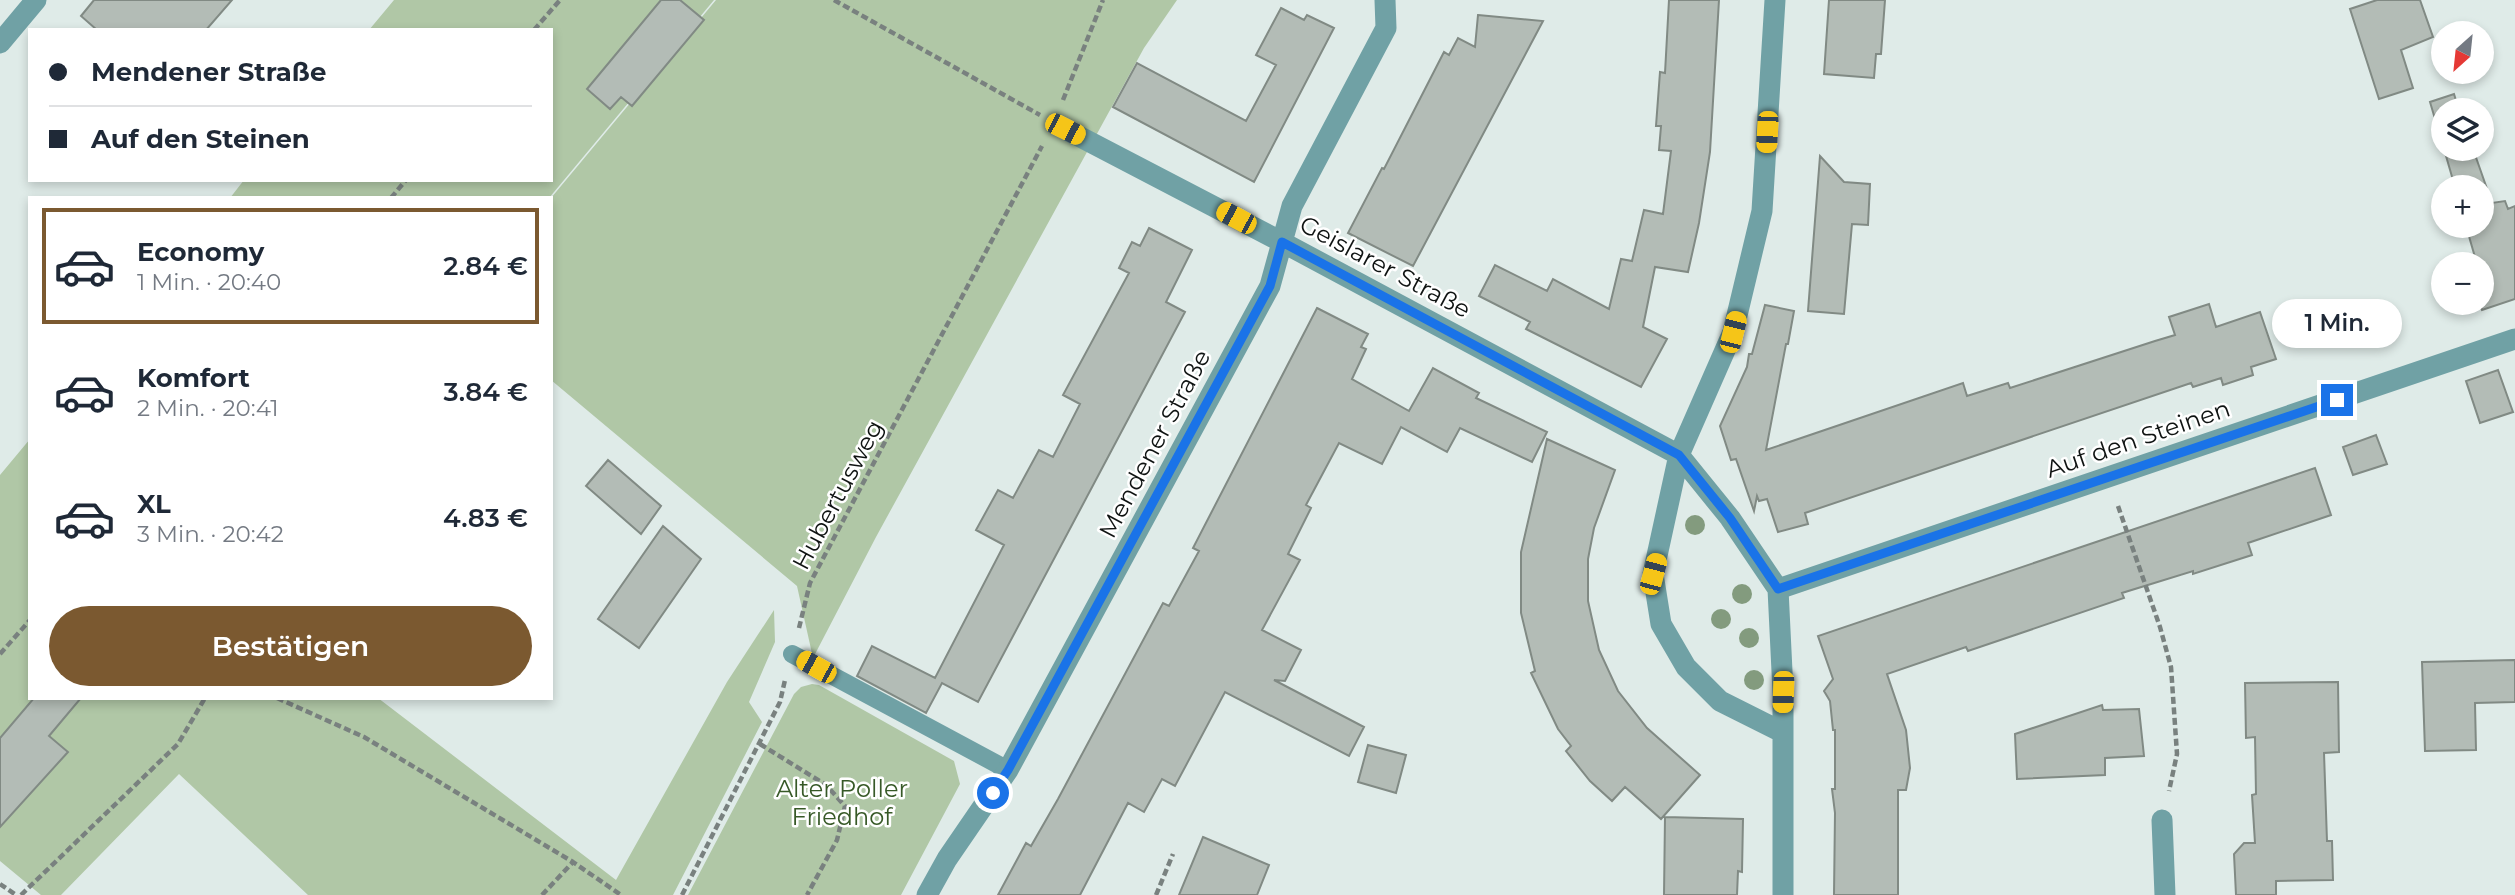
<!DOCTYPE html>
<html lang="de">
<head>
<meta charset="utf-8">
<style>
	:root { --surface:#fff; --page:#f2f2f3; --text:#1f2937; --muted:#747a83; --line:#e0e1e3; --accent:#7b5930 }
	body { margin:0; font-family:Montserrat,sans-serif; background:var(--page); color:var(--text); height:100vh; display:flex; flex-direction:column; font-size:26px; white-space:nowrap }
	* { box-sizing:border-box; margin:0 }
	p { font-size:23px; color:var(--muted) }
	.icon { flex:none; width:38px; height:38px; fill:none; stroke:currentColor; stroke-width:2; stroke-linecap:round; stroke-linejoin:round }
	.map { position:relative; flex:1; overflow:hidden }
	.panel { position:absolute; left:28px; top:196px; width:525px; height:504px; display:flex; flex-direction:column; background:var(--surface); border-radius:0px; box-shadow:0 4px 10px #0003 }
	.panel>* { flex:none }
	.guide { position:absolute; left:28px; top:28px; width:525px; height:154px; border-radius:0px; box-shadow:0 4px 10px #0003; display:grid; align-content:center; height:154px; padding:0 21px; background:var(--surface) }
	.needle { width:46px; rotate:207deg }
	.controls { position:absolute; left:2431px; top:21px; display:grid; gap:14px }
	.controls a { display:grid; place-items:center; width:63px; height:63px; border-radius:50%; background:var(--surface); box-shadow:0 4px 10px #0003; font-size:35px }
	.end { position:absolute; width:32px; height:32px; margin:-16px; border:9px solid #1a73e8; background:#fff; box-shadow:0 0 0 4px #fff }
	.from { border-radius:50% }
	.bubble { position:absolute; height:49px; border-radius:24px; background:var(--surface); box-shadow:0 4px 10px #0003; font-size:23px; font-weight:600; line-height:49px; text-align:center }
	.car { position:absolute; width:21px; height:42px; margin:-21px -10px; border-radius:9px; box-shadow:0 0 5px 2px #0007; background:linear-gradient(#f5c518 24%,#345 0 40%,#f5c518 0 76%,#345 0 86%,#f5c518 0) }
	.guide b { display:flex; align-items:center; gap:24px; height:66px; font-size:26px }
	.guide b+b { border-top:2px solid var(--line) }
	.guide i { width:18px; height:18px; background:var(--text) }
	ul { padding:12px 0 0; list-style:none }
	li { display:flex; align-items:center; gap:21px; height:116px; margin:0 14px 10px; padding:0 7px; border:4px solid transparent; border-radius:0px }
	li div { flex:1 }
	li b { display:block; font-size:26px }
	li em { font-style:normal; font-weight:600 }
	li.active { border-color:var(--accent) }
	li>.icon { width:63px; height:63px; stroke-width:1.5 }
	.button { display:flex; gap:14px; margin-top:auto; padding:14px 21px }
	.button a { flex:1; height:80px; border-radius:42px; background:var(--accent); color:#fff; font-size:28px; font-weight:600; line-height:80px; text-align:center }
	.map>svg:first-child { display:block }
	.green { fill:#b0c7a6 }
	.building { fill:#b3bcb6; stroke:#818a84; stroke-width:2 }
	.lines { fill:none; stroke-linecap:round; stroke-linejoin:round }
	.path { stroke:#79817f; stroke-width:4.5; stroke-dasharray:7 3.5; stroke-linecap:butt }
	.lane { stroke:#70a1a5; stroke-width:18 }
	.street { stroke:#70a1a5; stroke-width:21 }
	.tree { fill:#839b7e }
	.route { stroke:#1a73e8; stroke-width:9 }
	.labels { text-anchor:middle; stroke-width:5; stroke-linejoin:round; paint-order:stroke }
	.street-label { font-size:24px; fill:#0f1312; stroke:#fff }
	.park-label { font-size:24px; fill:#375927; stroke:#fff }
</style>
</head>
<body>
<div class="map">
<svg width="2515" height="895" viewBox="0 0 2515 895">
	<rect width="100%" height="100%" fill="#dfebe8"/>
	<path class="green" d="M394 0H714L549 198H230L244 180H551V30H369Z
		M716 0H1177L1144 48 876 537 813 658 797 586 551 380V198Z
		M30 439V698H378L616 880 727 682 774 610 775 642 749 702 762 722 673 895H308L179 774 61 895H41L0 861V475Z
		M812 684 819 685 954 761 960 784 901 895H688L794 694 801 687Z"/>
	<path class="building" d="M94 0H232L206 30H97L81 16Z
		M661 0H680L704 20 632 106 621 97 610 109 587 89Z
		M1669 0H1719L1710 152 1699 223 1688 272 1655 267 1643 327 1667 339 1641 387 1526 329 1530 322 1479 296 1495 265 1547 291 1553 279 1609 309 1621 259 1632 261 1644 210 1663 214 1671 151 1659 150 1661 126H1656L1660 72 1665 73Z
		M1829 0H1885L1881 54H1876L1874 78 1824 74Z
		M2377 0H2420L2433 37 2401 50 2413 88 2379 99 2350 9Z
		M1281 8 1304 20 1307 15 1334 28 1254 182 1113 107 1137 63 1246 121 1276 65 1256 55Z
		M1478 15 1543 21 1413 266 1348 233 1382 168 1384 169 1444 52 1449 55 1458 38 1475 47Z
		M2454 94 2459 110H2443V146L2430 102Z
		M2444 149H2473L2492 203 2505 201 2508 209 2515 206V299L2482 310 2479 303H2482V264H2477L2466 226H2482V187H2455Z
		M1820 156 1844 182 1870 184 1868 225 1852 224 1844 314 1808 311Z
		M1149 228 1192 250 1166 302 1185 312 978 702 942 683 926 713 857 676 872 646 935 678 1004 545 976 530 998 490 1013 498 1039 450 1053 457 1080 404 1063 395 1129 273 1119 268 1132 242 1140 246Z
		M2209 304 2216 327 2260 312 2276 359 2251 367 2253 375 2223 385 2221 378 2193 387 2191 383 1805 513 1808 524 1778 532 1767 499 1759 501 1757 496 1754 511 1736 459 1731 460 1720 426 1747 367 1749 354H1752L1765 305 1794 311 1788 344H1786L1766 450 1963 383 1967 396 2008 383 2010 388 2155 341 2175 335 2169 317Z
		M1317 308 1368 334 1361 347 1366 349 1352 379 1409 411 1433 368 1479 393 1476 398 1547 432 1532 462 1460 428 1447 452 1401 427 1382 464 1339 443 1306 505 1311 508 1288 554 1300 560 1262 630 1301 650 1285 681 1274 680 1364 727 1349 756 1225 692 1175 786 1162 779 1144 812 1128 803 1080 895H998L1026 843 1031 846 1058 799 1163 603 1169 606 1199 551 1193 548Z
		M2498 370 2513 412 2480 423 2466 381Z
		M2376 435 2387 464 2353 475 2343 447Z
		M1547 439 1615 470 1594 528 1588 559V601L1599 650 1618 691 1647 728 1700 775 1661 819 1625 787 1612 801 1590 781 1566 751 1571 746 1558 729 1531 673 1535 671 1521 613V552Z
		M608 460 661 506 641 534 586 486Z
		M2315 468 2331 515 2248 543 2252 555 2193 574V571L2122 593 2124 598 1968 651 1966 647 1887 674 1906 730 1910 768 1906 790H1898V895H1834L1835 813 1832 789H1835V730H1833L1830 701 1824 691 1833 679 1818 636Z
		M663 526 701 559 639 648 598 619Z
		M2515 660V702L2475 703 2476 750 2425 751 2422 662Z
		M2338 682 2339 752 2324 753 2327 841H2332L2333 880 2276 881V895H2236L2234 854 2244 843H2255L2252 795 2256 794 2255 737 2246 738 2245 683Z
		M34 698H81L49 736 68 752 0 827V738Z
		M2102 705 2103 710 2139 709 2144 756 2105 758V775L2017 779 2015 734Z
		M1368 745 1406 755 1396 793 1358 782Z
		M1665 817 1743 819 1742 872 1738 871 1737 895H1664Z
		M1203 837 1269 865 1257 895H1179Z"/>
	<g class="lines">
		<path class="path" d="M834 0 1040 115
			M534 30 560 0
			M1063 100 1103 0
			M391 198 406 180
			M2118 506 2160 627 2171 667 2177 754 2169 791
			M799 628 810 583 1042 146
			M0 654 30 620
			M277 698 364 737 573 862 621 895
			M760 744 826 785 845 806 837 840 807 895
			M0 884 16 895
			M21 895 178 744 205 698
			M542 895 573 862
			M682 895 780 702 785 680
			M1156 895 1173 854"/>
		<path class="lane" d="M792 654 1008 770"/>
		<path class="street" d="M1775 0 1762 211 1733 332 1679 455 1653 574 1661 624 1686 667 1720 701 1782 732
			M0 43 36 0
			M1065 129 1282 242 1679 455 1730 518 1778 589 1783 692V895
			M1778 589 2515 339
			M2162 820 2165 895
			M927 895 947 859 1008 770 1270 286 1292 206 1386 28 1385 0"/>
	</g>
	<g class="tree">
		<circle cx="1695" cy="525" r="10"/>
		<circle cx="1742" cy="594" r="10"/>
		<circle cx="1721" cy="619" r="10"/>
		<circle cx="1749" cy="638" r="10"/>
		<circle cx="1754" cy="680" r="10"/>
	</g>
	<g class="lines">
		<path class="route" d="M993 793 1008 770 1270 286 1282 242 1679 455 1730 518 1778 589 2337 400"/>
	</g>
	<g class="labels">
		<g class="street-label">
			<text transform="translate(1385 267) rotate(28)" y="8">Geislarer Straße</text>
			<text transform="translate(2138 439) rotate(-19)" y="8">Auf den Steinen</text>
			<text transform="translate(1155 444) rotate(-62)" y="8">Mendener Straße</text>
			<text transform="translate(838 495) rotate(-62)" y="8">Hubertusweg</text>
		</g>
		<g class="park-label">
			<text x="842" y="797">Alter Poller<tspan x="842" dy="28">Friedhof</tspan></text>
		</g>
	</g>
</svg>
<div class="controls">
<a><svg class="needle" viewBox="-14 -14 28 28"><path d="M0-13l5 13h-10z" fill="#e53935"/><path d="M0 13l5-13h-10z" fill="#747a83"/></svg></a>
<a><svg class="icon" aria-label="layers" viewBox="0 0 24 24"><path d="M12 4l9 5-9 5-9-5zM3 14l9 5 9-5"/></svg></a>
<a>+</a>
<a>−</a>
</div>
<i class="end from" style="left:993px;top:793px"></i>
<i class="end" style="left:2337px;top:400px"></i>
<div class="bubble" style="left:2272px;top:299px;width:130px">1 Min.</div>
<i class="car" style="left:1065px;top:129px;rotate:117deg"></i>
<i class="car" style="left:1767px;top:132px;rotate:183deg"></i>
<i class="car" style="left:1236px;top:218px;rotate:298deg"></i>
<i class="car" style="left:1733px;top:332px;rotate:14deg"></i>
<i class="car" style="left:1653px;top:574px;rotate:15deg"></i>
<i class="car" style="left:816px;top:667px;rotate:299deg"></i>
<i class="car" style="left:1783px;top:692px;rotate:182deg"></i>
<div class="guide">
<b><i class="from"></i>Mendener Straße</b>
<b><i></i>Auf den Steinen</b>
</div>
<section class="panel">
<ul>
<li class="active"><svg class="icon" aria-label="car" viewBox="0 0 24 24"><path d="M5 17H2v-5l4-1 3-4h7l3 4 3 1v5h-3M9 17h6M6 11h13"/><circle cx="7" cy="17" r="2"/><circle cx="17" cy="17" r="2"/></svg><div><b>Economy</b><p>1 Min. · 20:40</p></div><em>2.84 €</em></li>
<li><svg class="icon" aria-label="car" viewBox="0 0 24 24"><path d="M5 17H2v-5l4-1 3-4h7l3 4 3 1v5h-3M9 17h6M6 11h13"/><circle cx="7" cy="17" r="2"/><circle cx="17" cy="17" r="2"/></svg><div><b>Komfort</b><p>2 Min. · 20:41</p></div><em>3.84 €</em></li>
<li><svg class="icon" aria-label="car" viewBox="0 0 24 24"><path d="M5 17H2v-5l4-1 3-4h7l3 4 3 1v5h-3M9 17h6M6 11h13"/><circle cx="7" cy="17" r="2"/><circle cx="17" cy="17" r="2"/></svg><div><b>XL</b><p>3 Min. · 20:42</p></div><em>4.83 €</em></li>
</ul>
<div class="button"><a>Bestätigen</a></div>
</section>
</div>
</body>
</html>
